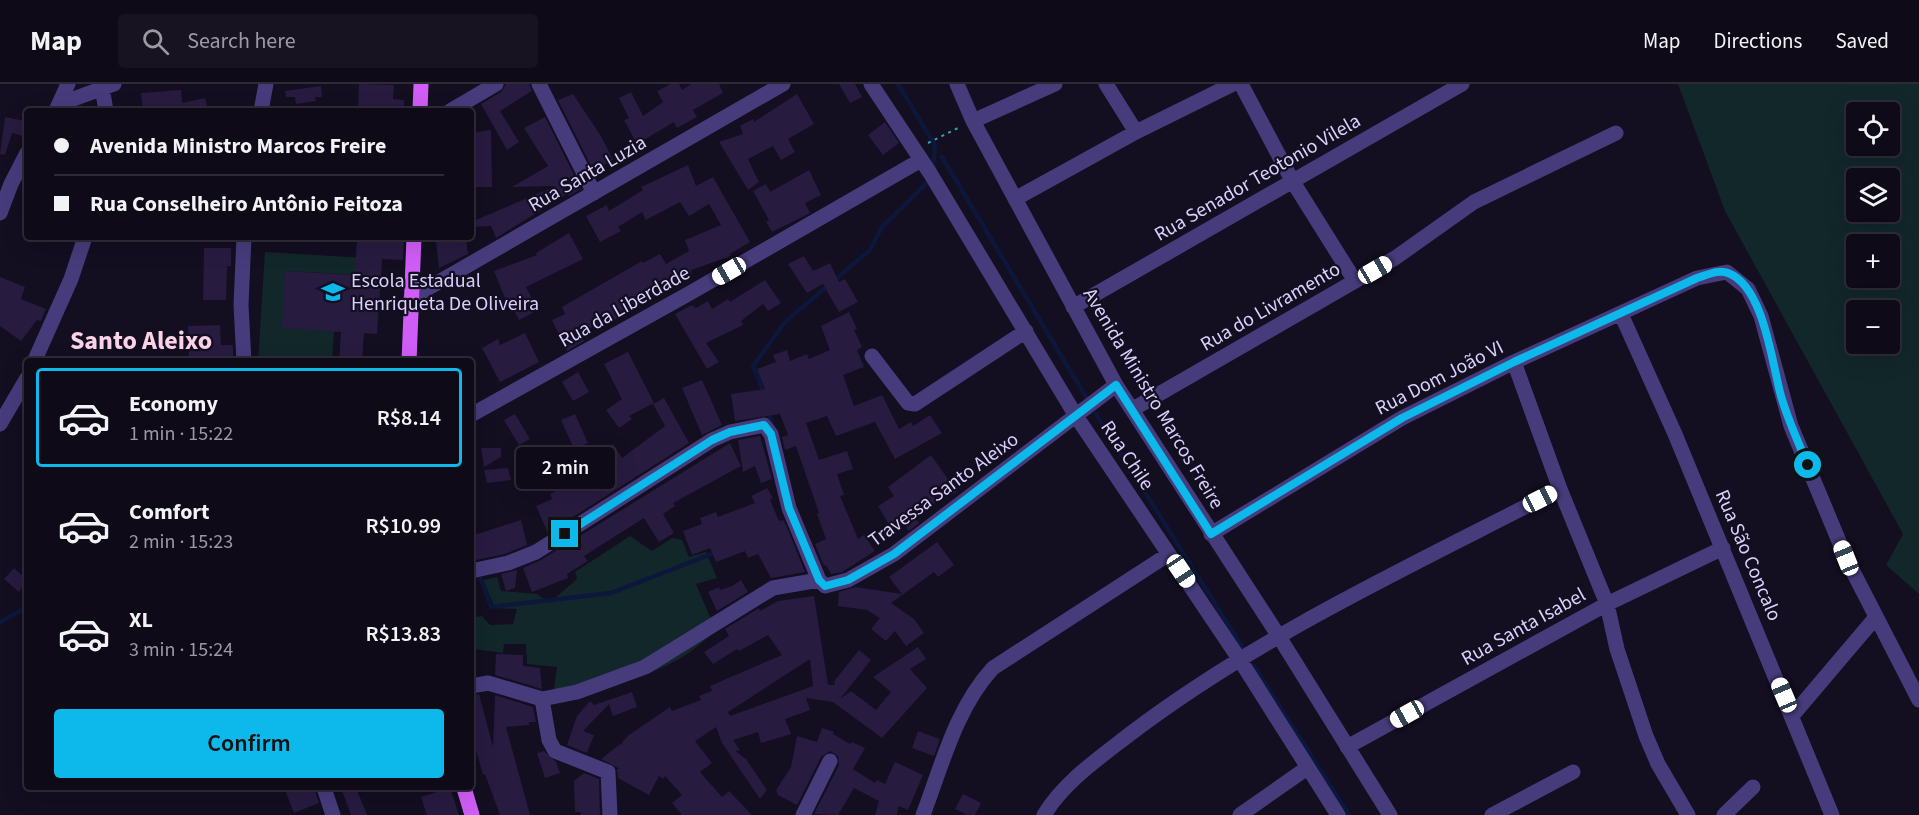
<!DOCTYPE html>
<html lang="en">
<head>
<meta charset="utf-8">
<style>
	:root { --surface:#0e0a18; --page:#171321; --text:#f1f3f6; --muted:#9b9aa2; --line:#2e2b37; --accent:#0db8eb }
	body { margin:0; font-family:"Source Sans 3",sans-serif; background:var(--page); color:var(--text); height:100vh; display:flex; flex-direction:column; font-size:22px; white-space:nowrap }
	* { box-sizing:border-box; margin:0 }
	p { font-size:20px; color:var(--muted) }
	.icon { flex:none; width:33px; height:33px; fill:none; stroke:currentColor; stroke-width:2; stroke-linecap:round; stroke-linejoin:round }
	.map { position:relative; flex:1; overflow:hidden }
	.panel { position:absolute; left:24px; top:274px; width:450px; height:432px; display:flex; flex-direction:column; background:var(--surface); border-radius:6px; box-shadow:0 6px 24px #0002,0 0 0 2px var(--line) }
	.panel>* { flex:none }
	.hud { position:absolute; left:24px; top:24px; width:450px; height:132px; border-radius:6px; box-shadow:0 6px 24px #0002,0 0 0 2px var(--line); display:grid; align-content:center; height:132px; padding:0 30px; background:var(--surface) }
	.tools { position:absolute; left:1846px; top:18px; display:grid; gap:12px }
	.tools a { display:grid; place-items:center; width:54px; height:54px; border-radius:6px; background:var(--surface); box-shadow:0 6px 24px #0002,0 0 0 2px var(--line); font-size:30px }
	.end { position:absolute; width:27px; height:27px; margin:-14px; border:8px solid #0db8eb; background:#111; box-shadow:0 0 0 3px #111 }
	.from { border-radius:50% }
	.bubble { position:absolute; height:42px; border-radius:6px; background:var(--surface); box-shadow:0 6px 24px #0002,0 0 0 2px var(--line); font-size:20px; font-weight:600; line-height:42px; text-align:center }
	.car { position:absolute; width:18px; height:36px; margin:-18px -9px; border-radius:8px; box-shadow:0 0 4px 2px #0007; background:linear-gradient(#fff 24%,#345 0 40%,#fff 0 76%,#345 0 86%,#fff 0) }
	.hud b { display:flex; align-items:center; gap:21px; height:57px; font-size:22px }
	.hud b+b { border-top:2px solid var(--line) }
	.hud i { width:15px; height:15px; background:var(--text) }
	ul { padding:10px 0 0; list-style:none }
	li { display:flex; align-items:center; gap:18px; height:99px; margin:0 12px 9px; padding:0 18px; border:3px solid transparent; border-radius:6px }
	li div { flex:1 }
	li b { display:block; font-size:22px }
	li em { font-style:normal; font-weight:600 }
	li.on { border-color:var(--accent) }
	li>.icon { width:54px; height:54px; stroke-width:1.5 }
	.primary-button { display:flex; gap:12px; margin-top:auto; padding:12px 30px }
	.primary-button a { flex:1; height:69px; border-radius:6px; background:var(--accent); color:#111; font-size:24px; font-weight:600; line-height:69px; text-align:center }
	header { display:flex; align-items:center; gap:36px; box-sizing:border-box; height:84px; padding:0 30px; background:var(--surface); border-bottom:2px solid var(--line) }
	header strong { font-size:28px }
	nav { display:flex; gap:33px; margin-inline-start:auto; font-size:21px }
	.search { width:420px; height:54px; background:var(--page); display:flex; align-items:center; gap:15px; box-sizing:border-box; padding:0 21px; border-radius:6px; color:var(--muted); font-size:22px }
	.map>svg:first-child { display:block }
	.green { fill:#12272a; fill-rule:evenodd }
	.lines { fill:none; stroke-linecap:round; stroke-linejoin:round }
	.stream { stroke:#0c173b; stroke-width:4.5 }
	.building { fill:#271b40; fill-rule:evenodd }
	.path { stroke:#35a3ab; stroke-width:2; stroke-dasharray:3 4.5; stroke-linecap:butt }
	.minor { stroke:#463c7c; stroke-width:15 }
	.major { stroke:#d05df6; stroke-width:15 }
	.route { stroke:#0db8eb; stroke-width:8 }
	.labels { text-anchor:middle; stroke-width:4.5; stroke-linejoin:round; paint-order:stroke }
	.street-label { font-size:20px; fill:#dbd0fc; stroke:#130e20 }
	.poi-label { font-size:20px; fill:#dbd0fc; stroke:#130e20; text-anchor:start }
	.district-label { font-size:26px; font-weight:bold; fill:#fcd2e7; stroke:#130e20 }
</style>
</head>
<body>
<header>
<strong>Map</strong>
<div class="search"><svg class="icon" aria-label="search" viewBox="0 0 24 24"><circle cx="10" cy="10" r="6"/><path d="M15 15l6 6"/></svg>Search here</div>
<nav><a>Map</a><a>Directions</a><a>Saved</a></nav>
</header>
<div class="map">
<svg width="1919" height="731" viewBox="0 0 1919 731">
	<rect width="100%" height="100%" fill="#130e20"/>
	<path class="green" d="M1678 0H1919V510L1886 481 1903 450 1725 127ZM1857 28H1890V62H1857ZM1857 94H1890V128H1857ZM1857 160H1890V194H1857ZM1857 226H1890V260H1857Z
		M265 168 382 175 381 192 286 187 334 247 332 277 258 278Z
		M630 452 652 467 672 454 682 456 689 473 706 468 717 494 696 500 716 547C704 556 692 568 679 575 641 597 597 605 554 605L557 583 527 580 526 560H504L503 569 474 565 471 534 482 532 490 541 513 540 517 525 495 524 483 496 497 493 501 507 537 510 549 519 577 495 575 488Z"/>
	<g class="lines">
		<path class="stream" d="M898 0 935 61 933 84
			M942 73 1089 318
			M764 309 753 282 785 238 870 166 882 143 929 97
			M768 326 773 344
			M1096 330 1246 569
			M479 489 491 523 611 509 717 468
			M0 538 27 523
			M1254 582 1349 731"/>
	</g>
	<path class="building" d="M359 0 394 1 393 15 404 16V27H358Z
		M506 0H529L532 7 500 27 519 58 507 66 481 20 501 8Z
		M671 0H679L682 6 691 0H719L723 9 693 26 697 33 677 44 674 38 637 60 624 36 629 34 619 14 631 8 643 32 663 18 657 7Z
		M839 0H855L862 13 850 19Z
		M321 2 322 13H315L316 17 296 20 295 13H286L285 7Z
		M181 6 182 19 205 14 208 27H143L141 9Z
		M573 10 601 52 613 76 593 86 558 16Z
		M797 10 814 40 788 55 795 68 781 76 773 62 748 75 759 98 748 106 719 58 743 50 740 42 753 35 754 38Z
		M5 33 25 37 23 52 12 49 5 71 0 70Z
		M545 33 581 105 569 112 567 110 496 154 491 142 471 143V138L556 102 512 103 548 82 524 44Z
		M885 38 899 59 883 71 868 51Z
		M491 46 492 103H471V49Z
		M688 81 696 102 713 93 750 158 730 170 731 172 691 186 692 189 664 205 661 200 634 213 640 223 608 239 606 236 581 249 584 257 567 267 552 236 565 230 562 223 642 177 643 179 660 170 666 180 689 167 685 156 721 141 709 120 689 132 680 118 646 136 642 128 618 143 621 147 600 158 586 132 607 121 609 127 643 106 641 103Z
		M809 86 821 111 805 119 810 129 772 148 766 138 769 136 753 107 766 100 770 108Z
		M569 149 583 175 526 203 538 226 519 236 510 218 507 219 494 187 537 171 536 169Z
		M357 153H404L403 176 382 175 377 250 364 249 362 278H339L341 248 282 244 285 187 355 191Z
		M466 157 468 170 439 184 436 158Z
		M204 164H231V182H227L226 216H203Z
		M804 172 813 187 830 179 839 198 845 195 858 218 839 228 823 200 807 209 788 180Z
		M0 193 25 203 21 215 46 225 41 237 37 236 21 257 0 242Z
		M765 196 781 219 768 227 763 220 741 237 743 241 706 259 719 278 707 285 675 230 692 221 696 224 708 217 712 225 728 215 730 218Z
		M849 228 857 245 854 246 862 263 857 266 864 283 843 291 854 322 882 311 899 345 911 338 913 342 930 331 942 349 895 375 875 338 836 352 827 332 806 339 819 376 847 367 853 385 837 390 844 411 840 412 858 455 864 451 875 467 842 488 831 490 826 481 824 482 815 460 826 455 817 430 819 429 796 362 785 366 782 353 788 351 780 330 735 337 731 310 765 305 757 285 776 278 773 271 787 266 790 277 807 270 809 275 830 266 821 242Z
		M220 241 221 261H233V278H189L188 242Z
		M525 249 539 278 500 298 482 264 498 255 500 261Z
		M628 268 654 319 629 332 632 335 619 344 606 326 622 315 604 280Z
		M578 288 589 308 573 317 562 298Z
		M702 296 722 341 702 351 682 304Z
		M664 314 689 359 548 449 536 422 552 415 550 410 608 380 601 368 613 360 622 374 665 342 653 320Z
		M515 330 530 355 519 361 504 336Z
		M575 330 588 359 574 365 561 336Z
		M760 352 772 395 761 399 755 382 743 388 738 356Z
		M730 359 741 382 673 419 675 422 663 430 674 449 659 458 644 434 584 472 588 477 567 490 568 494 532 508 523 484 541 476Z
		M481 364H501V373L484 383Z
		M931 371 957 408 913 430 919 439 909 447 902 438 891 444 878 422 894 412 888 403Z
		M508 384 511 396 487 399 484 386Z
		M767 404 773 414 770 416 779 437 783 436 786 441 805 488 771 494 758 470 748 474 745 467 716 478 710 464 692 471 683 447 702 440 700 434 716 428 718 433 755 419 751 412Z
		M521 436 527 461 505 470 471 477V452Z
		M937 458 954 481 938 493 934 488 891 519 914 535 924 549 906 562 895 547 886 557 871 545 880 534 867 526 838 522 839 508 855 503 902 510 889 493Z
		M14 484 27 496 19 508 4 495Z
		M517 486 515 504 506 507 501 490Z
		M741 496 748 508 717 527 708 508 719 503 720 506 732 502Z
		M814 512 828 601H834L835 596 859 566 871 576 840 615 851 607 876 626 891 608 873 593 918 563 926 575 910 585 927 604 882 654 833 618 806 614 810 626 785 635 791 650 761 659 758 648 733 656 740 666 735 667 746 675 767 706 760 715 722 659 716 643 695 657 712 679 700 688 722 713 729 707 752 731H682L672 719 682 711 665 692 663 695 659 692 649 711 618 694 617 685H620L601 675 620 660 623 661 622 658 629 651 670 623 672 627 701 616 699 612 712 607 710 602 782 571 768 551 739 567 737 565 713 580 704 568 729 552 725 545 759 524 760 527 778 517ZM810 575 813 602 730 632 728 628Z
		M496 570 523 571V582L540 584 542 605 495 591Z
		M632 608 637 623 613 632 609 620 583 647 594 651 587 669 567 661 577 632 590 617 594 621Z
		M479 610 493 663 495 611 533 623 536 638H529V641L506 643 530 731H500L485 690 483 691 471 648V612Z
		M822 644 834 648 833 650 850 660 852 658 865 664 853 685 875 699 877 696 885 700 895 678 923 691 908 726 899 722 897 731H875L879 717 854 704 838 731 814 730 839 681 838 672 830 667 821 673 797 721 778 711 776 706 791 683 797 652 817 658Z
		M918 647 940 655 934 672 912 664Z
		M544 667 556 678 560 689 545 694 537 669Z
		M584 689 599 695 600 731H581L580 728H575L574 697Z
		M293 704H314L319 719 294 729 285 706Z
		M341 704H356L367 731H351Z
		M450 704 459 731H427L421 713Z
		M963 710 981 719 975 731H967L955 725Z"/>
	<g class="lines">
		<path class="path" d="M928 59 960 43"/>
		<path class="minor" d="M539 0 594 109
			M871 0 930 89 1076 332 1240 576 1338 731
			M957 0 973 37 1116 301 1278 551 1390 731
			M1106 0 1136 48
			M1241 0 1293 98 1355 197
			M102 3 106 27
			M60 20 114 0
			M57 24 68 0
			M261 27 266 0
			M450 27 496 0
			M973 37 1055 0
			M1015 115 1136 48 1233 0
			M0 129 11 100 27 69
			M244 153 241 221 244 278
			M411 214 783 0
			M1073 223 1462 0
			M1621 230 1675 350 1832 731
			M872 272 908 319 915 320 1026 247
			M34 278 71 195 85 153
			M1514 278 1560 405
			M1133 325 1395 174 1474 118 1616 49
			M471 331 690 209 921 76
			M0 340 27 294
			M1211 450 1402 334 1514 278 1697 194 1727 188 1748 205 1761 232 1791 342 1846 474 1919 616
			M471 487 508 479 536 468 712 356 730 348 764 341 771 350 789 424 819 496 825 502 848 496 894 470 1116 301
			M471 602 488 599 542 615 577 608 645 583 773 504 819 496
			M542 615 549 656 555 667 608 688 610 731
			M1792 632 1876 533
			M1347 663 1607 520 1723 464
			M324 704 333 731
			M803 731 830 677
			M923 731C942 681 956 624 993 584L1169 470
			M1044 731C1064 698 1099 674 1130 650 1262 550 1413 481 1560 405L1607 520 1617 565 1646 652 1658 680 1688 731
			M1240 731 1307 684
			M1492 731 1573 688
			M1724 731 1753 703"/>
		<path class="major" d="M420 27 421 0
			M409 278 414 153
			M464 704 472 731"/>
	</g>
	<g class="lines">
		<path class="route" d="M565 450 712 356 730 348 764 341 771 350 789 424 819 496 825 502 848 496 894 470 1116 301 1211 450 1402 334 1514 278 1697 194C1707 191 1719 185 1728 189 1764 202 1772 280 1781 312 1788 336 1798 358 1808 381"/>
	</g>
	<defs>
		<g id="school-bare" transform="scale(1.8)"><path d="M0-5L7-2L0 1L-7-2ZM-4 1L0 2.5L4 1V4Q0 6-4 4Z" fill="#0db8eb" stroke="#130e20" stroke-width="2.5" paint-order="stroke"/></g>
	</defs>
	<g fill-rule="evenodd">
		<use href="#school-bare" x="333" y="208"/>
	</g>
	<g class="labels">
		<g class="street-label">
			<text transform="translate(587 89) rotate(-30)" y="7">Rua Santa Luzia</text>
			<text transform="translate(1257 93) rotate(-30)" y="7">Rua Senador Teotonio Vilela</text>
			<text transform="translate(624 222) rotate(-29)" y="7">Rua da Liberdade</text>
			<text transform="translate(1270 222) rotate(-30)" y="7">Rua do Livramento</text>
			<text transform="translate(1439 293) rotate(-27)" y="7">Rua Dom João VI</text>
			<text transform="translate(1154 314) rotate(59)" y="7">Avenida Ministro Marcos Freire</text>
			<text transform="translate(1128 371) rotate(56)" y="7">Rua Chile</text>
			<text transform="translate(943 405) rotate(-36)" y="7">Travessa Santo Aleixo</text>
			<text transform="translate(1749 471) rotate(67)" y="7">Rua São Concalo</text>
			<text transform="translate(1523 542) rotate(-29)" y="7">Rua Santa Isabel</text>
		</g>
		<g class="poi-label">
			<text x="351" y="203">Escola Estadual<tspan x="351" dy="23">Henriqueta De Oliveira</tspan></text>
		</g>
		<g class="district-label">
			<text x="141" y="265">Santo Aleixo</text>
		</g>
	</g>
</svg>
<div class="tools">
<a><svg class="icon" aria-label="locate" viewBox="0 0 24 24"><circle cx="12" cy="12" r="6"/><path d="M12 2v4M12 18v4M2 12h4M18 12h4"/></svg></a>
<a><svg class="icon" aria-label="layers" viewBox="0 0 24 24"><path d="M12 4l9 5-9 5-9-5zM3 14l9 5 9-5"/></svg></a>
<a>+</a>
<a>−</a>
</div>
<i class="end from" style="left:1808px;top:381px"></i>
<i class="end" style="left:565px;top:450px"></i>
<div class="bubble" style="left:516px;top:363px;width:99px">2 min</div>
<i class="car" style="left:1375px;top:186px;rotate:60deg"></i>
<i class="car" style="left:729px;top:187px;rotate:240deg"></i>
<i class="car" style="left:1540px;top:415px;rotate:63deg"></i>
<i class="car" style="left:1846px;top:474px;rotate:338deg"></i>
<i class="car" style="left:1181px;top:487px;rotate:146deg"></i>
<i class="car" style="left:1784px;top:611px;rotate:337deg"></i>
<i class="car" style="left:1407px;top:630px;rotate:241deg"></i>
<div class="hud">
<b><i class="from"></i>Avenida Ministro Marcos Freire</b>
<b><i></i>Rua Conselheiro Antônio Feitoza</b>
</div>
<section class="panel">
<ul>
<li class="on"><svg class="icon" aria-label="car" viewBox="0 0 24 24"><path d="M5 17H2v-5l4-1 3-4h7l3 4 3 1v5h-3M9 17h6M6 11h13"/><circle cx="7" cy="17" r="2"/><circle cx="17" cy="17" r="2"/></svg><div><b>Economy</b><p>1 min · 15:22</p></div><em>R$8.14</em></li>
<li><svg class="icon" aria-label="car" viewBox="0 0 24 24"><path d="M5 17H2v-5l4-1 3-4h7l3 4 3 1v5h-3M9 17h6M6 11h13"/><circle cx="7" cy="17" r="2"/><circle cx="17" cy="17" r="2"/></svg><div><b>Comfort</b><p>2 min · 15:23</p></div><em>R$10.99</em></li>
<li><svg class="icon" aria-label="car" viewBox="0 0 24 24"><path d="M5 17H2v-5l4-1 3-4h7l3 4 3 1v5h-3M9 17h6M6 11h13"/><circle cx="7" cy="17" r="2"/><circle cx="17" cy="17" r="2"/></svg><div><b>XL</b><p>3 min · 15:24</p></div><em>R$13.83</em></li>
</ul>
<div class="primary-button"><a>Confirm</a></div>
</section>
</div>
</body>
</html>
